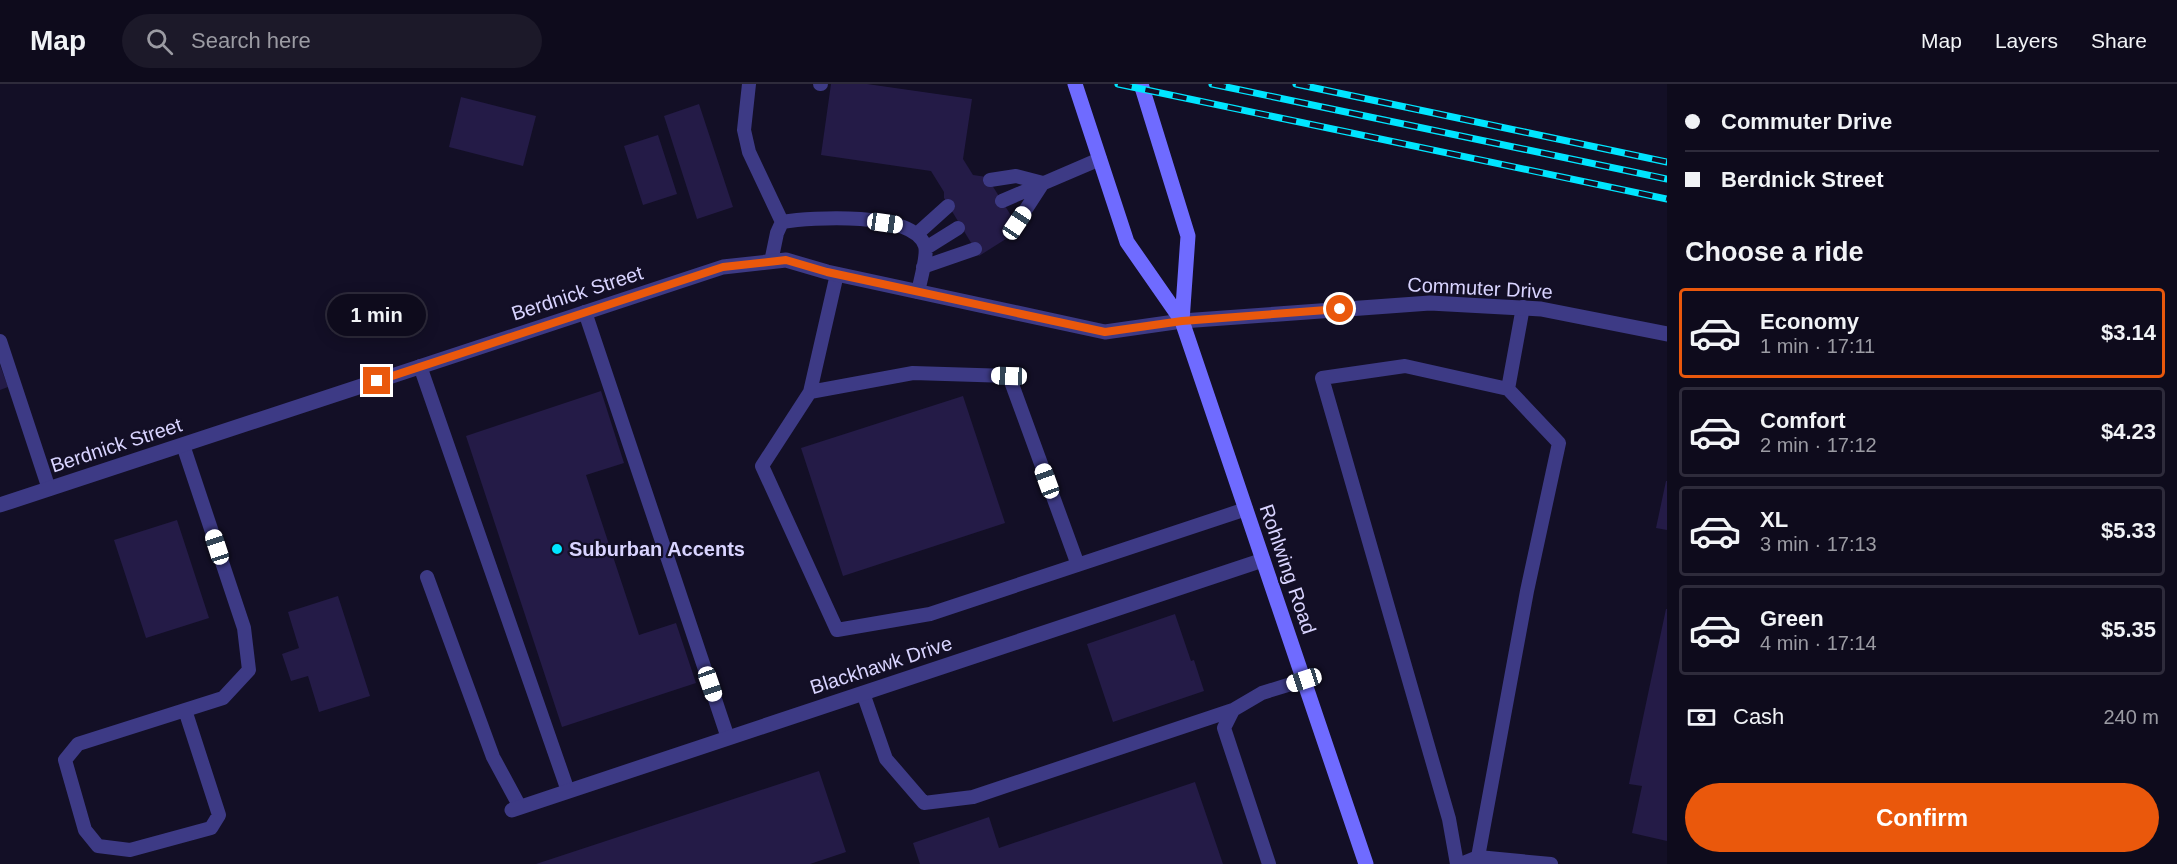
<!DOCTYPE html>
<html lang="en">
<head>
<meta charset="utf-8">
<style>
	:root { --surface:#0e0b1c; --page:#1c1929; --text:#f1f3f6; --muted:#9b9ba3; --line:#2e2b3b; --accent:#ea580c }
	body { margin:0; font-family:Helvetica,sans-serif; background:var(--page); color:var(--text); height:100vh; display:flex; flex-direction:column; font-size:22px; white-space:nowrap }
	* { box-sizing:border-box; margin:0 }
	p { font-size:20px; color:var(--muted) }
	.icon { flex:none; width:33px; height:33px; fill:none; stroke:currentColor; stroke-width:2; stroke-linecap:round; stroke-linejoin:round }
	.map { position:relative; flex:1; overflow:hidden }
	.details { display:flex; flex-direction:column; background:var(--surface); width:510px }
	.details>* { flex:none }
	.hud { display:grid; align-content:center; height:132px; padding:0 18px; background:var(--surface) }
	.end { position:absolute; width:27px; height:27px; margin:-14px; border:8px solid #ea580c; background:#fff; box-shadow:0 0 0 3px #fff }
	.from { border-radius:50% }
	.bubble { position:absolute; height:42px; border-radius:21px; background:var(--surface); box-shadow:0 3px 15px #0003,0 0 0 2px var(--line); font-size:20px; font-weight:800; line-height:42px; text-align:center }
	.car { position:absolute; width:18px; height:36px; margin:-18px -9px; border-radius:8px; box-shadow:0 0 4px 2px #0007; background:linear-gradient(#fff 24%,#345 0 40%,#fff 0 76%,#345 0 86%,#fff 0) }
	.hud b { display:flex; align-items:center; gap:21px; height:57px; font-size:22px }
	.hud b+b { border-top:2px solid var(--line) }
	.hud i { width:15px; height:15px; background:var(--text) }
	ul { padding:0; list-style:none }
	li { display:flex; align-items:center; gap:18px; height:90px; margin:0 12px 9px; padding:0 6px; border:3px solid var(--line); border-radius:6px }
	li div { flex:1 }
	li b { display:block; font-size:22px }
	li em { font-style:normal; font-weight:800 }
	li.current { border-color:var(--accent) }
	li>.icon { width:54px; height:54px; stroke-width:1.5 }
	h2 { padding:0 18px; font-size:27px; line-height:72px }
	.pay { display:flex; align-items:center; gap:15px; height:66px; padding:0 18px; font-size:22px }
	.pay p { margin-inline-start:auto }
	.primary-button { display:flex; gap:12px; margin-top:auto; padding:12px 18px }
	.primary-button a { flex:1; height:69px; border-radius:36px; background:var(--accent); color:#fff; font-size:24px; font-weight:800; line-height:69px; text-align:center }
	header { display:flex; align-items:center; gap:36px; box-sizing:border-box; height:84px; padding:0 30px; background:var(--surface); border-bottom:2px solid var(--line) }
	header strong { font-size:28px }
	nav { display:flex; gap:33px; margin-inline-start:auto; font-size:21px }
	.search { width:420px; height:54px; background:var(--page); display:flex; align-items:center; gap:15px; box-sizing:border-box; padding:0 21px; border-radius:33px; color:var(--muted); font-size:22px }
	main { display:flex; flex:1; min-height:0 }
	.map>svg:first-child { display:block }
	.building { fill:#241b47 }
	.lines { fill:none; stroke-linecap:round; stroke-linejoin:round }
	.service { stroke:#3d3a85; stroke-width:14 }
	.minor { stroke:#3d3a85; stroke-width:15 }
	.secondary { stroke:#6f6bff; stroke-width:15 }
	.rail-casing { stroke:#00e5ff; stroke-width:7 }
	.rail { stroke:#130f26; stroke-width:4.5; stroke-dasharray:14; stroke-linecap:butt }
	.route { stroke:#ea580c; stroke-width:8 }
	.poi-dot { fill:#00e5ff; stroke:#130f26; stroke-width:2 }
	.labels { text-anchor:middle; stroke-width:4.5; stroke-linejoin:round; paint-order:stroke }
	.street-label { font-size:20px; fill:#d9d4ff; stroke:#130f26 }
	.poi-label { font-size:20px; font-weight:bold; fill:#d9d4ff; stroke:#130f26; text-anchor:start }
</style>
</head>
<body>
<header>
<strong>Map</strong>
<div class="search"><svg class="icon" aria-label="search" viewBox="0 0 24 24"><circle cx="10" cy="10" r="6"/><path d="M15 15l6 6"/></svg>Search here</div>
<nav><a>Map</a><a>Layers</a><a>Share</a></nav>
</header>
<main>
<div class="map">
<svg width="1667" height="780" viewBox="0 0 1667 780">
	<rect width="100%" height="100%" fill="#130f26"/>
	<path class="building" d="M831 0H867L972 15 963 75 973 91 987 93 1020 146 979 172 944 114V108L931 87 821 71Z
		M461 13 536 32 523 82 449 63Z
		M699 20 733 123 697 135 664 32Z
		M658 51 677 110 643 121 624 62Z
		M0 281 8 303 0 306Z
		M601 307 624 379 586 391 639 551 676 539 696 599 562 643 466 352Z
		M963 312 1005 439 843 492 801 364Z
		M1666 397H1667V446L1656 444Z
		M177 436 209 534 146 554 114 456Z
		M338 512 370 612 319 628 308 592 291 597 282 570 299 564 288 528Z
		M1666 525H1667V757L1632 749 1642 702 1629 700Z
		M1175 530 1191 577 1194 576 1204 607 1113 638 1087 560Z
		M819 687 846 768 810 780H536Z
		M1195 698 1223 780H920L913 759 989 733 999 764Z"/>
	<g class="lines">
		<path class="service" d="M749 0 744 46 749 68 782 138
			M820 0H821
			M990 96 1016 92 1043 99 1017 139
			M1002 117 1100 75
			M918 149 948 122
			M926 164 958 144
			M771 178 777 149 782 138C812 133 914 127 925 162 928 171 920 197 918 208
			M923 183 975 165
			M585 228 728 654
			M0 257 49 405
			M420 282 568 707
			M810 308 837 190
			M183 361 244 544 249 586 223 614 78 660 65 676 85 746 98 762 130 766 211 744 219 731 185 626
			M1078 481 1009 292 913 289 810 308 762 382 837 546 930 530 1246 425
			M427 493 493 673 520 723
			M863 609 886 675 924 719 973 713 1233 626
			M1478 773 1551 780
			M1269 780 1224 644 1233 626 1262 609 1304 596
			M1457 780 1449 735 1322 294 1405 282 1508 305 1523 223
			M1461 780 1478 773 1527 507 1559 359 1508 305"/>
		<path class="minor" d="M0 421 723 183 786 176 827 188 1105 248 1182 237 1430 219 1541 225 1667 250
			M512 726 1263 476"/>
		<path class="secondary" d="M1075 0 1127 158 1182 237 1366 780
			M1141 0 1188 152 1182 237"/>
		<g class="rail-casing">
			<path id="rail" d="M1118 0 1667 115
				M1212 0 1667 95
				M1296 0 1667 78"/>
		</g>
		<use href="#rail" class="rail"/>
	</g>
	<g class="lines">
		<path class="route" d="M377 297 723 183 786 176 827 188 1105 248 1182 237 1340 225"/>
	</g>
	<circle class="poi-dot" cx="557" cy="465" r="6"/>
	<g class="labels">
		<g class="street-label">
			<text transform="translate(1480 204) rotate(3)" y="7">Commuter Drive</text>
			<text transform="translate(577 209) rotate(-18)" y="7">Berdnick Street</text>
			<text transform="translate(116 361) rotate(-18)" y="7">Berdnick Street</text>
			<text transform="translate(1288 485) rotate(71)" y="7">Rohlwing Road</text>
			<text transform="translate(881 581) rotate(-18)" y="7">Blackhawk Drive</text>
		</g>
		<g class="poi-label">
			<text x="569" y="472">Suburban Accents</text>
		</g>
	</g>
</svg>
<i class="end from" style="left:1340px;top:225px"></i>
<i class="end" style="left:377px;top:297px"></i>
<div class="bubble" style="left:327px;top:210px;width:99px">1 min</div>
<i class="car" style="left:885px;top:139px;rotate:98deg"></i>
<i class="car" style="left:1017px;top:139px;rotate:34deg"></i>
<i class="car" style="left:1009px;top:292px;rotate:272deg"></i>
<i class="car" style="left:1047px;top:397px;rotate:340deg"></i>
<i class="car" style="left:217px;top:463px;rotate:342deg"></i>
<i class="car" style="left:1304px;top:596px;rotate:252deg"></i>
<i class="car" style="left:710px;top:600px;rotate:161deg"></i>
</div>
<section class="details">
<div class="hud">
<b><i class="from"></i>Commuter Drive</b>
<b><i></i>Berdnick Street</b>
</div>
<h2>Choose a ride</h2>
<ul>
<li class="current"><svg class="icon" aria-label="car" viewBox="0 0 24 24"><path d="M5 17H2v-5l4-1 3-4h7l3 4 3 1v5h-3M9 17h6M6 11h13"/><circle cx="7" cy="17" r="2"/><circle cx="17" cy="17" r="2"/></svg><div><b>Economy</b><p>1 min · 17:11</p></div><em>$3.14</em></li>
<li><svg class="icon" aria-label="car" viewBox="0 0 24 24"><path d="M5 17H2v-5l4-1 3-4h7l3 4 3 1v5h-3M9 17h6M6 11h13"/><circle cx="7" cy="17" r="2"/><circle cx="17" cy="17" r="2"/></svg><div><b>Comfort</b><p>2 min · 17:12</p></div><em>$4.23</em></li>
<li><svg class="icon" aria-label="car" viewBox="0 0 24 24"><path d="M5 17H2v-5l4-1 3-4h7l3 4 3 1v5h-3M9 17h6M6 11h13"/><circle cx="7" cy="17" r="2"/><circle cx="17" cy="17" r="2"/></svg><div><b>XL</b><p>3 min · 17:13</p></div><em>$5.33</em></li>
<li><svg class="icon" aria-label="car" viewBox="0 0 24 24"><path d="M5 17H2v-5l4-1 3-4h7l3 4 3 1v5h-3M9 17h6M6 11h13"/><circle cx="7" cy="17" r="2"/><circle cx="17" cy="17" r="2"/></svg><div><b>Green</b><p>4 min · 17:14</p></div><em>$5.35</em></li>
</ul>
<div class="pay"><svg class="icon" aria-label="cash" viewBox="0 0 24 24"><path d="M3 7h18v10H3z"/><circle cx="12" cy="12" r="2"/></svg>Cash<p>240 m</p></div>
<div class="primary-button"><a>Confirm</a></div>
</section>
</main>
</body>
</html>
